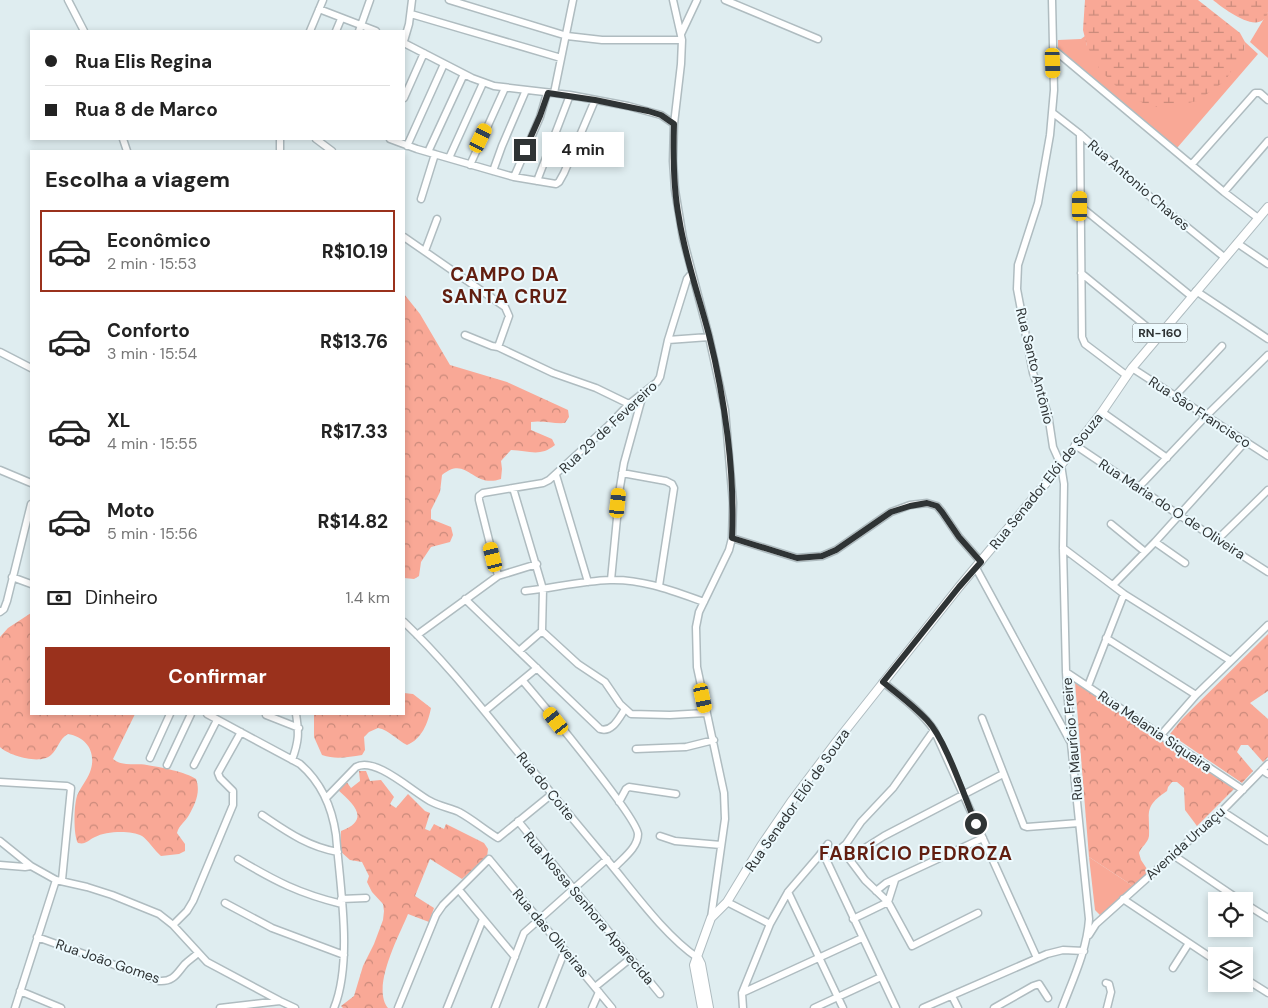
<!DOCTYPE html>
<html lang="pt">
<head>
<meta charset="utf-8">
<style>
	:root { --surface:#fff; --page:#f2f2f2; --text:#222; --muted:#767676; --line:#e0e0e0; --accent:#9a311c }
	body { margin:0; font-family:"DM Sans",sans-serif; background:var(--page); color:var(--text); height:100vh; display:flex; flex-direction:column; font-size:19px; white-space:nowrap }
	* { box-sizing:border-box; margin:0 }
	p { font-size:16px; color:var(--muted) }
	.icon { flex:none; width:28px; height:28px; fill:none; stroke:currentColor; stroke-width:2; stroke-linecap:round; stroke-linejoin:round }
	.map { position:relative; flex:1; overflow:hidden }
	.drawer { position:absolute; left:30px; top:150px; width:375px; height:565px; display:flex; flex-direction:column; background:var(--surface); border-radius:0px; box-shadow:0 2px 8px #0003 }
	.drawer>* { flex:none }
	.hud { position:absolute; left:30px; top:30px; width:375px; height:110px; border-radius:0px; box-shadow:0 2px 8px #0003; display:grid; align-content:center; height:110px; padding:0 15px; background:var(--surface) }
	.controls { position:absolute; left:1208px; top:892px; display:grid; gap:10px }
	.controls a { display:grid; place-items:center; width:45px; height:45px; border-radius:0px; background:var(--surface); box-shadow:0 2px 8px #0003; font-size:25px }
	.end { position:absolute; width:22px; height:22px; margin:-11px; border:6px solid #2f3435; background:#fff; box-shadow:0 0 0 2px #fff }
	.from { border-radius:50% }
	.bubble { position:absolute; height:35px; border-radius:0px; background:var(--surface); box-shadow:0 2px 8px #0003; font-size:16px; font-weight:700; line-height:35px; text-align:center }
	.car { position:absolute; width:15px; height:30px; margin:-15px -8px; border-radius:6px; box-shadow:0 0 4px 1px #0007; background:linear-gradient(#f5c518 24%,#345 0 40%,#f5c518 0 76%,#345 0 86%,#f5c518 0) }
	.hud b { display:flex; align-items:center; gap:18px; height:48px; font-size:19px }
	.hud b+b { border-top:1px solid var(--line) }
	.hud i { width:12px; height:12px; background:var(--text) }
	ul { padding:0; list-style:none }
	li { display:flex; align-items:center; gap:15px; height:82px; margin:0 10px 8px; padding:0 5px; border:2px solid transparent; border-radius:0px }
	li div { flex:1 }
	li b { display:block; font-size:19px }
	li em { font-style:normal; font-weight:700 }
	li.active { border-color:var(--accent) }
	li>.icon { width:45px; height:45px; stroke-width:1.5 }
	h2 { padding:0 15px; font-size:22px; line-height:60px }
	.pay { display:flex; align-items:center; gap:12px; height:55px; padding:0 15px; font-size:19px }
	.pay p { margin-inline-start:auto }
	.primary-button { display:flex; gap:10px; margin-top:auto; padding:10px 15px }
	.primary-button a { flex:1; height:58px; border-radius:0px; background:var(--accent); color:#fff; font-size:20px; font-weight:700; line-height:58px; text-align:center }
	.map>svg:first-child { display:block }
	.grass { fill:#f9a896 }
	.forest { fill:url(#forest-crowns) }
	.wetland { fill:url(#wetland-marsh) }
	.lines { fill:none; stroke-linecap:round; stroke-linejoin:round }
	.minor-casing { stroke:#afbcc0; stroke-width:9 }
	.major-casing { stroke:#afbcc0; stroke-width:10 }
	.minor { stroke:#fff; stroke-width:6 }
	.major { stroke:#fff; stroke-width:8 }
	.route { stroke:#2f3435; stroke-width:6 }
	.labels { text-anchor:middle; stroke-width:4; stroke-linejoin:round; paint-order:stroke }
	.shield { fill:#edfafe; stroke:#686f71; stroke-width:1 }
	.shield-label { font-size:12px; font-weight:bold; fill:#2f3435 }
	.street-label { font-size:14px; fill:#2f3435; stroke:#edfafe }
	.district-label { font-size:19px; font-weight:bold; letter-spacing:1px; fill:#611e10; stroke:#edfafe }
</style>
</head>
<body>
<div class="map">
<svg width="1268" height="1008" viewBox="0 0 1268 1008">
	<defs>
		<pattern id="forest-crowns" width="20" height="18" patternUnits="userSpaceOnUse" patternTransform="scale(1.25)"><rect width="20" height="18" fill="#f9a896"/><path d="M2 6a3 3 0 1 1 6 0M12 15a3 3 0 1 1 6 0" fill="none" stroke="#ca8a7b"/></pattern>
		<pattern id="wetland-marsh" width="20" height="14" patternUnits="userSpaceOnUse" patternTransform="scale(1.25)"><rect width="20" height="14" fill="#f9a896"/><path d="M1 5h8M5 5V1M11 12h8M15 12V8" fill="none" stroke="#ca8a7b"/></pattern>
	</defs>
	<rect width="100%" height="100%" fill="#dfedf0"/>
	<path class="grass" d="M1268 12V58L1250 42Z
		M1085 36 1087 46 1244 51 1245 42 1258 54 1177 148 1058 49V40L1081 39Z
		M1089 857 1133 886 1101 916 1095 910Z"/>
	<path class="forest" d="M404 294 420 314 450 365 507 382 568 410 569 417 565 423C554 424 541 420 531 422V430L552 439 555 445C539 458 528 450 511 450L501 461 502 469 501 479C472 489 467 454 442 475L440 492 431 510V519L451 527 453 535 450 542 431 547 421 562 419 576 414 579 404 578Z
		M31 613V714H135L113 759C122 767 136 763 147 765 160 767 186 772 196 779 201 792 195 804 189 815 185 822 179 825 177 833L185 844V851L179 854 161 856C155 851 147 839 142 836 131 830 106 831 95 837 88 840 86 845 78 843 73 835 74 805 77 796 80 788 87 780 90 772 97 753 87 737 68 734 58 740 59 748 51 755 41 765 9 756 0 747V637L8 628Z
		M1268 634V691L1250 703 1268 719V757L1263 762 1248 745H1241L1237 752 1253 771 1242 783 1170 734 1182 719Z
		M1075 682 1234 789 1197 826 1185 810 1184 788 1177 782H1172L1168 787 1167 791C1143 807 1150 812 1149 836 1148 843 1141 847 1139 853L1141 860 1149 872 1133 886 1089 857Z
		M404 693 413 694 431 708C428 723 422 739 407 745 397 740 389 730 378 728L369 732 364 737 365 750 362 755C348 757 336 760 322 755L314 737V714H404Z
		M359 771H366L370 781 381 780 394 797 390 804 396 808 408 794 425 811 430 813 425 829 430 831 434 824 444 829 446 824 484 843 488 849 487 857 462 879 430 859 415 896 434 908 429 922 408 914C399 936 371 987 388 1008H343L341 1006 354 996 363 966 374 944 383 920 384 911 383 904 372 892 367 882 369 876 362 862 350 860 340 851 341 831C371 820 354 804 338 790L346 781 351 788 360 781Z"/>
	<path class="wetland" d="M1085 0H1198L1240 33 1245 42 1244 51 1225 81 1197 101 1164 108 1147 105 1122 92 1100 70 1087 46 1083 30Z
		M1213 0H1268C1268 4 1268 9 1268 12 1261 38 1223 8 1213 0Z"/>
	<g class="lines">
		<g class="minor-casing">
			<path id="minor" d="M68 0 84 31
				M449 0 567 36 602 40H682
				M673 0 682 40 681 64 674 124 673 161 675 190 683 238 709 337 725 410 733 503 732 538 729 550 699 612 696 627 697 667 724 793 725 819 711 918
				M725 0 818 39
				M1052 0 1054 90 1050 135 1038 203 1018 265 1017 289 1033 373 1048 414 1053 447 1061 465 1064 484 1063 548 1066 672 1071 743 1089 919C1087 950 1073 979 1062 1008
				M319 9 376 31
				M411 14 561 58
				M310 31 323 0
				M336 31 341 19
				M359 31 370 0
				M681 34 697 0
				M404 41 409 24 412 0
				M404 43 472 78 494 86 570 95 628 106 661 115 674 124
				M1053 49 1224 192 1258 218
				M554 93 573 0
				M404 98 424 53
				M1053 113 1080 134 1155 201 1224 257
				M1080 134 1082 337 1085 344 1126 375
				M123 139 127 151
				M316 139 332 151
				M390 139 417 149 493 171 514 177 556 184 559 182 564 173 595 100
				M407 146 444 64
				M280 151V139
				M428 152 464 74
				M449 158 483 83
				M1192 164 1255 93H1260L1268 100
				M470 165 505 88
				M493 171 502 146 526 90
				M514 177 540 117 547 93
				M537 181 570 95
				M1224 192 1268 141
				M421 199 435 154
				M1080 206 1191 296
				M404 237 505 307 509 316 498 347
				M1237 243 1268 264
				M425 251 437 219
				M1081 273 1158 336
				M1196 291 1268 339
				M465 335 492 346 498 347 553 373 596 388 629 404
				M668 340 709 337
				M0 352 31 368
				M1132 368 1268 456
				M1175 396 1222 346
				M1102 412 1167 458
				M1075 445 1179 515 1268 572
				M0 470 31 483
				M622 473 666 481 672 484 674 488 659 586
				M556 475 588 582
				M513 488 543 589 542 631 519 651
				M1138 488 1206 416 1268 355
				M1111 524 1144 551
				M732 538 797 558 822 556 836 550 891 512 910 505 927 503 937 506 942 512 959 537 981 562
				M1218 539 1268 490
				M1155 542 1185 563
				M1063 548 1124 594 1231 661
				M976 568 1070 741
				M498 576 479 500V496L483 493 543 483 549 480 607 427 629 404 657 382 660 377 668 340 687 279 692 273
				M12 577 31 584
				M611 580 620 487 624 463 643 394
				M1113 585 1155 542 1246 441
				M525 591C553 588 581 581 610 580 643 579 673 591 704 602
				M465 599 600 729C612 733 619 718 625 709
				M0 612 4 609 7 601 31 504
				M404 622C445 661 480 706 516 750 546 787 577 824 608 861 633 891 665 936 698 958
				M542 631 578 664 605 682 620 704 631 714 670 715 706 713
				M417 635 498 576 537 564
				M1106 638 1196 695
				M1066 672 1243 790
				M523 681C541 702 637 817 638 834 638 848 622 859 614 868
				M883 682C901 697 921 711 934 730L1037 958
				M1088 686 1124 594
				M486 710 537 668
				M207 714 300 764C322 783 332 807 336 835 340 886 353 961 334 1008
				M266 715 299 728
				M982 718 1024 826 1027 827 1079 823
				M1161 735 1196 695 1268 625
				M636 749 686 747 714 740
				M150 758 170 714
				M292 760C299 741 299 733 296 714
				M167 765 191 714
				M194 765 217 720
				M1262 770 1268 774
				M0 782 67 786 71 788 62 880
				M326 798 356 767C375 756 413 792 430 801 439 806 450 808 459 812 472 819 485 830 498 838L552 794
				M619 802 626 789 629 787 676 794
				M1222 811 1268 841
				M262 815C286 831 308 847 338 852
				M518 821 660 994
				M660 836 675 841 721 845
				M0 841 31 866 56 880 87 887 112 895 159 914 173 925 207 962 280 1001 295 1008
				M841 848 865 880 888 902 912 946 978 913
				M824 855 896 1008
				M1173 855 1241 901
				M818 857 828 844
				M849 858 884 836 1003 774
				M238 859C275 881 300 894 342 904
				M0 865 25 867 31 866
				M459 890 515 957
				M876 891 886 883 983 838
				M788 892 843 1008
				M341 899 366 898
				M1123 899 1216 961
				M727 902 770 924
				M225 903 272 928 344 955
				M1244 903 1268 918
				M853 919 888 902 895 880
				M173 925 187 911 193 901 233 805V791L220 778 218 773 241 732
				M1089 935 1096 924 1222 811 1268 764
				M37 937 159 981C174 982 177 973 185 964 189 960 194 957 198 953
				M1173 968 1189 943
				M1244 978 1268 993
				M1106 983 1109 984 1111 992 1107 1008
				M595 987 631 958
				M20 991 61 1008
				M742 993 862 938
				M952 996 958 1008
				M15 1008 56 880
				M220 1008 280 1001
				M398 1008 436 915 443 905 489 859 612 1008
				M447 1008 483 919
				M495 1008 524 933 607 859
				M542 1008 565 950
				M592 1008 599 992
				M743 1008 742 993 770 924 788 892 818 857 841 848 846 844 861 822 893 788 934 730
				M814 1008 881 977
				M923 1008 1047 954 1063 950 1084 951
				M994 1008 1033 986 1039 984 1048 998"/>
		</g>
		<g class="major-casing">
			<path id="major" d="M698 958 701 964 709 1008
				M702 1008 694 965 711 918 727 902 761 846 791 802 837 741 959 587 1061 465 1102 412 1132 368 1268 207"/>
		</g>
		<use href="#minor" class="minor"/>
		<use href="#major" class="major"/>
	</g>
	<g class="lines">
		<path class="route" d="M525 150 540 116 548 93 595 100 648 111 661 115 674 124C673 156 673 187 679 218 685 258 699 296 709 335 725 399 735 473 732 538L797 558 822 556 836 550 891 512 910 506 927 503 937 506 942 512 959 537 981 562 959 587 883 682C898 694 914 706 927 720 946 740 964 796 976 824"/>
	</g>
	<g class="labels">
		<rect class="shield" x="1132.5" y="323.5" width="55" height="19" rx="4"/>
		<g class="shield-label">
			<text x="1160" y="337">RN-160</text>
		</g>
		<g class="street-label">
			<text transform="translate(1139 185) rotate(41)" y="5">Rua Antonio Chaves</text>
			<text transform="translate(1035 366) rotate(76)" y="5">Rua Santo Antônio</text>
			<text transform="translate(1200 412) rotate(33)" y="5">Rua São Francisco</text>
			<text transform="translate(608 427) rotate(-43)" y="5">Rua 29 de Fevereiro</text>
			<text transform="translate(1046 481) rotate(-51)" y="5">Rua Senador Elói de Souza</text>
			<text transform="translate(1172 509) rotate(33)" y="5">Rua Maria do O de Oliveira</text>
			<text transform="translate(1155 731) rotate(34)" y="5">Rua Melania Siqueira</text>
			<text transform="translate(1072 739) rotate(-95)" y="5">Rua Maurício Freire</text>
			<text transform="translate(546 786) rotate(51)" y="5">Rua do Coite</text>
			<text transform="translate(797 800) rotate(-55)" y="5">Rua Senador Elói de Souza</text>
			<text transform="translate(1185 843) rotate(-42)" y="5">Avenida Uruaçu</text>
			<text transform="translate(589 908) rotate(50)" y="5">Rua Nossa Senhora Aparecida</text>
			<text transform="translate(551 933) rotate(50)" y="5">Rua das Oliveiras</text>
			<text transform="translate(108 961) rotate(19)" y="5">Rua João Gomes</text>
		</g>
		<g class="district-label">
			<text x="505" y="281">CAMPO DA<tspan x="505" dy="22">SANTA CRUZ</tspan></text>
			<text x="916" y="860">FABRÍCIO PEDROZA</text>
		</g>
	</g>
</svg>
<div class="controls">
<a><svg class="icon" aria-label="locate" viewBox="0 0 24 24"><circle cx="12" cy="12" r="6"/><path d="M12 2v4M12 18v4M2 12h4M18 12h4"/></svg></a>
<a><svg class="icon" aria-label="layers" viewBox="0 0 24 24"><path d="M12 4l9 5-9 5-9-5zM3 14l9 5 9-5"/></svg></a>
</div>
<i class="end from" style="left:976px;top:824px"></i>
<i class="end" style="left:525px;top:150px"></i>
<div class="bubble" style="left:542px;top:132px;width:82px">4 min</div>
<i class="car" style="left:1053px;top:63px;rotate:178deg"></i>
<i class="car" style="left:481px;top:138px;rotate:26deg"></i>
<i class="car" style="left:1080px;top:206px;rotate:0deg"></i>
<i class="car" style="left:618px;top:503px;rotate:6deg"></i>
<i class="car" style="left:493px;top:557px;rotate:346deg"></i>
<i class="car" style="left:703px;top:698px;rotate:168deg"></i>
<i class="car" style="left:556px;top:721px;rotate:322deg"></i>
<div class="hud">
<b><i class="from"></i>Rua Elis Regina</b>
<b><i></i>Rua 8 de Marco</b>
</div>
<section class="drawer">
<h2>Escolha a viagem</h2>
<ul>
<li class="active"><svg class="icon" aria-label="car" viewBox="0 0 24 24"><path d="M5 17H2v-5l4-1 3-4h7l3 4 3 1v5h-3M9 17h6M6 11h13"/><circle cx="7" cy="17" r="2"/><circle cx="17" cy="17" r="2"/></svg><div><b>Econômico</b><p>2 min · 15:53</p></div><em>R$10.19</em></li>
<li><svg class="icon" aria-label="car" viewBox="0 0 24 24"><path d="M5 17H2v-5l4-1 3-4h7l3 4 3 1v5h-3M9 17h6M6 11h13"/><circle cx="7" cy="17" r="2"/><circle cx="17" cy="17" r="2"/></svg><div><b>Conforto</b><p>3 min · 15:54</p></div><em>R$13.76</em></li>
<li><svg class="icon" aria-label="car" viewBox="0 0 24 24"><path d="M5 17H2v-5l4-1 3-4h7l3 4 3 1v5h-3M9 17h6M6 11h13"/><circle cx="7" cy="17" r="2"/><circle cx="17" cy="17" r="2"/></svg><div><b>XL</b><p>4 min · 15:55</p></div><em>R$17.33</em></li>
<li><svg class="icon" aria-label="car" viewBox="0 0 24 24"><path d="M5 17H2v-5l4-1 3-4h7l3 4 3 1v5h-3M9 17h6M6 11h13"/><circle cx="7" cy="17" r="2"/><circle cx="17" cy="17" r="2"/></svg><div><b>Moto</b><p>5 min · 15:56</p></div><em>R$14.82</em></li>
</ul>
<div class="pay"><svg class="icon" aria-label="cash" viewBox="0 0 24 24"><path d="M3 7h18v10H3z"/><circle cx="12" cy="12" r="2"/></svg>Dinheiro<p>1.4 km</p></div>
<div class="primary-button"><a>Confirmar</a></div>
</section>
</div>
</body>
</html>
